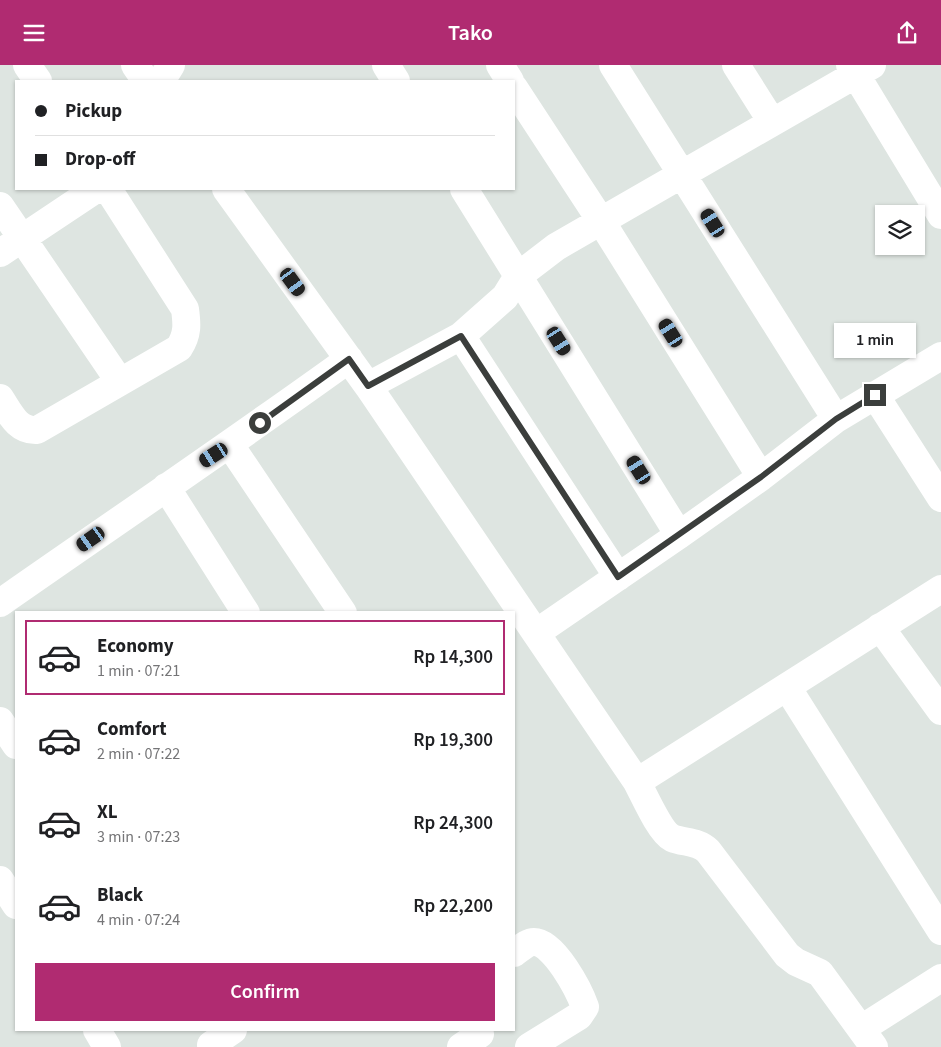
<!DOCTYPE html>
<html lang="en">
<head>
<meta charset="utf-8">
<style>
	:root { --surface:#fff; --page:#f2f2f2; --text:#202124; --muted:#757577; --line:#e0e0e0; --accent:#b02b71 }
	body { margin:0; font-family:"Source Sans 3",sans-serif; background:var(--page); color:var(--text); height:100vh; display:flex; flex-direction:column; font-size:19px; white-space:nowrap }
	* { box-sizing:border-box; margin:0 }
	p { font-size:16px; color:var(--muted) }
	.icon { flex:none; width:28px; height:28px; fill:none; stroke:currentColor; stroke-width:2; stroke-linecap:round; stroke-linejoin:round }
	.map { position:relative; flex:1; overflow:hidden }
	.side { position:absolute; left:15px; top:546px; width:500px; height:420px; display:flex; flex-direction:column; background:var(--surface); border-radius:0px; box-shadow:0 1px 4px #0004 }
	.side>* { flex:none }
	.top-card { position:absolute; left:15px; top:15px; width:500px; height:110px; border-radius:0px; box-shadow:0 1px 4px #0004; display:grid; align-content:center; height:110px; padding:0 20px; background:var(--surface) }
	.buttons { position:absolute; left:875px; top:140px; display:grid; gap:10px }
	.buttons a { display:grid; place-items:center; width:50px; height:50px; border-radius:0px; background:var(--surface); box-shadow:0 1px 4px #0004; font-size:25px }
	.end { position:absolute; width:22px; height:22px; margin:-11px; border:6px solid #3b3e3c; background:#fff; box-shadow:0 0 0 2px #fff }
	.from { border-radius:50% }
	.bubble { position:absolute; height:35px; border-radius:0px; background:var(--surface); box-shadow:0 1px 4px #0004; font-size:16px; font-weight:600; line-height:35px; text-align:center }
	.car { position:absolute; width:15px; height:30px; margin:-15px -8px; border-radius:6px; box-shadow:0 0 4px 1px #0007; background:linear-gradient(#222 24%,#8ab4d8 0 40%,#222 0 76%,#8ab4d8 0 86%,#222 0) }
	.top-card b { display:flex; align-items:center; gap:18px; height:48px; font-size:19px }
	.top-card b+b { border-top:1px solid var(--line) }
	.top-card i { width:12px; height:12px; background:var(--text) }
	ul { padding:9px 0 0; list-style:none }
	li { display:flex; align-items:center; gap:15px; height:75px; margin:0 10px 8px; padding:0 10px; border:2px solid transparent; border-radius:0px }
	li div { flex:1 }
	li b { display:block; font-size:19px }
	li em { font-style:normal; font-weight:600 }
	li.current { border-color:var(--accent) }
	li>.icon { width:45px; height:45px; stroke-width:1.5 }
	.button { display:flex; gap:10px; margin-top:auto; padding:10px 20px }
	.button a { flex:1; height:58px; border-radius:0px; background:var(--accent); color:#fff; font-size:20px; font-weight:600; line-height:58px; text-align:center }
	header { display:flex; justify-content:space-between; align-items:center; height:65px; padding:0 20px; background:var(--accent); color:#fff; font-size:22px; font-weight:600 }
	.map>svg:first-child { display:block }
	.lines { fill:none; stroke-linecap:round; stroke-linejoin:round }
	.minor { stroke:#fff; stroke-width:28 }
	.route { stroke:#3b3e3c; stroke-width:6 }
</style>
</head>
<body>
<header><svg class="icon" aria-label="menu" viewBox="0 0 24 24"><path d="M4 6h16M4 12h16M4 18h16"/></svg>Tako<svg class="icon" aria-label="share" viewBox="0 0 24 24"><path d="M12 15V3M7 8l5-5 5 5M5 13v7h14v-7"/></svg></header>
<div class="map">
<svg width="941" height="982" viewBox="0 0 941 982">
	<rect width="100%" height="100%" fill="#dee5e1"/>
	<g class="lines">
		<path class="minor" d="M27 0 38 16
			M135 0 146 16
			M386 0 396 16
			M500 0 510 16
			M613 0 836 354
			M736 0 772 57
			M850 0 941 150
			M161 16 171 0
			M514 23 601 156 761 412
			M226 124 368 321 637 717C644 730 660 767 672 773 684 778 698 776 708 786L787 890 796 897 820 908 874 982
			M464 124 679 470
			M0 141 120 317
			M0 188 96 124
			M461 271 618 512
			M368 321 461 271 505 232 518 211 556 182 872 0
			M875 330 941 433
			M0 333C10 348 17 366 37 365L179 283C188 269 187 259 185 244L108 124
			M230 380 343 548
			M166 422 246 548
			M0 538C116 457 234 377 349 294
			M880 562 941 646
			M536 568 679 470 761 412 836 354 941 291
			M787 622 941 866
			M0 656 16 680
			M637 717 941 524
			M0 815 16 840
			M514 888C520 884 527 877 534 877 554 877 579 925 585 942L579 951 529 982
			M861 964 941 913
			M97 965 107 982
			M211 980 233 965
			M461 982 480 969"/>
	</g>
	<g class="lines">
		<path class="route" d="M260 358 349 294 368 321 461 271 618 512 761 412 836 354 875 330"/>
	</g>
</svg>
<div class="buttons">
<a><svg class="icon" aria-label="layers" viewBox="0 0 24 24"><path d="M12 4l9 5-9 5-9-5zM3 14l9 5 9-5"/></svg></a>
</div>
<i class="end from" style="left:260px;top:358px"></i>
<i class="end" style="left:875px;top:330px"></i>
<div class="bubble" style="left:834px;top:258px;width:82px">1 min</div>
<i class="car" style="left:713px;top:158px;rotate:328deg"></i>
<i class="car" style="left:293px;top:217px;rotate:144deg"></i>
<i class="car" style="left:671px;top:268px;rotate:328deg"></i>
<i class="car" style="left:559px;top:276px;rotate:148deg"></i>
<i class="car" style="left:214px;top:390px;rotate:237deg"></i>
<i class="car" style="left:639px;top:405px;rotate:328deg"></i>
<i class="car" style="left:91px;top:474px;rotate:235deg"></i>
<div class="top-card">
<b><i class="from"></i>Pickup</b>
<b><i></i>Drop-off</b>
</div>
<section class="side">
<ul>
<li class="current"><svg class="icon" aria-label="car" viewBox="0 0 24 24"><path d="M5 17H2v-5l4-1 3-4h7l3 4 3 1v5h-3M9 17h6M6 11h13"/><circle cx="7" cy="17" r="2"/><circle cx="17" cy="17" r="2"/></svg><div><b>Economy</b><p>1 min · 07:21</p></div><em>Rp 14,300</em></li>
<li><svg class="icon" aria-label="car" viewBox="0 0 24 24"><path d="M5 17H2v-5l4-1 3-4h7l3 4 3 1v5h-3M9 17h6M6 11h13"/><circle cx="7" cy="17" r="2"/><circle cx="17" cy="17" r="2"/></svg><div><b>Comfort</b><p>2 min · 07:22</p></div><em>Rp 19,300</em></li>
<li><svg class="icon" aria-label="car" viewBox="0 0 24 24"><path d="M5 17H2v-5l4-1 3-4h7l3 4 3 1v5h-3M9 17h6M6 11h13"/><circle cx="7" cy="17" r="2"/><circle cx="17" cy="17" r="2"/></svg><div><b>XL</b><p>3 min · 07:23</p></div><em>Rp 24,300</em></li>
<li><svg class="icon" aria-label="car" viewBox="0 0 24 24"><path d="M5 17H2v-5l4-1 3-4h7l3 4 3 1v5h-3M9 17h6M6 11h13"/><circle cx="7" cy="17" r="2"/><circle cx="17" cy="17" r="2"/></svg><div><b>Black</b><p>4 min · 07:24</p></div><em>Rp 22,200</em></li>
</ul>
<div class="button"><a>Confirm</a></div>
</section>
</div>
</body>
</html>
